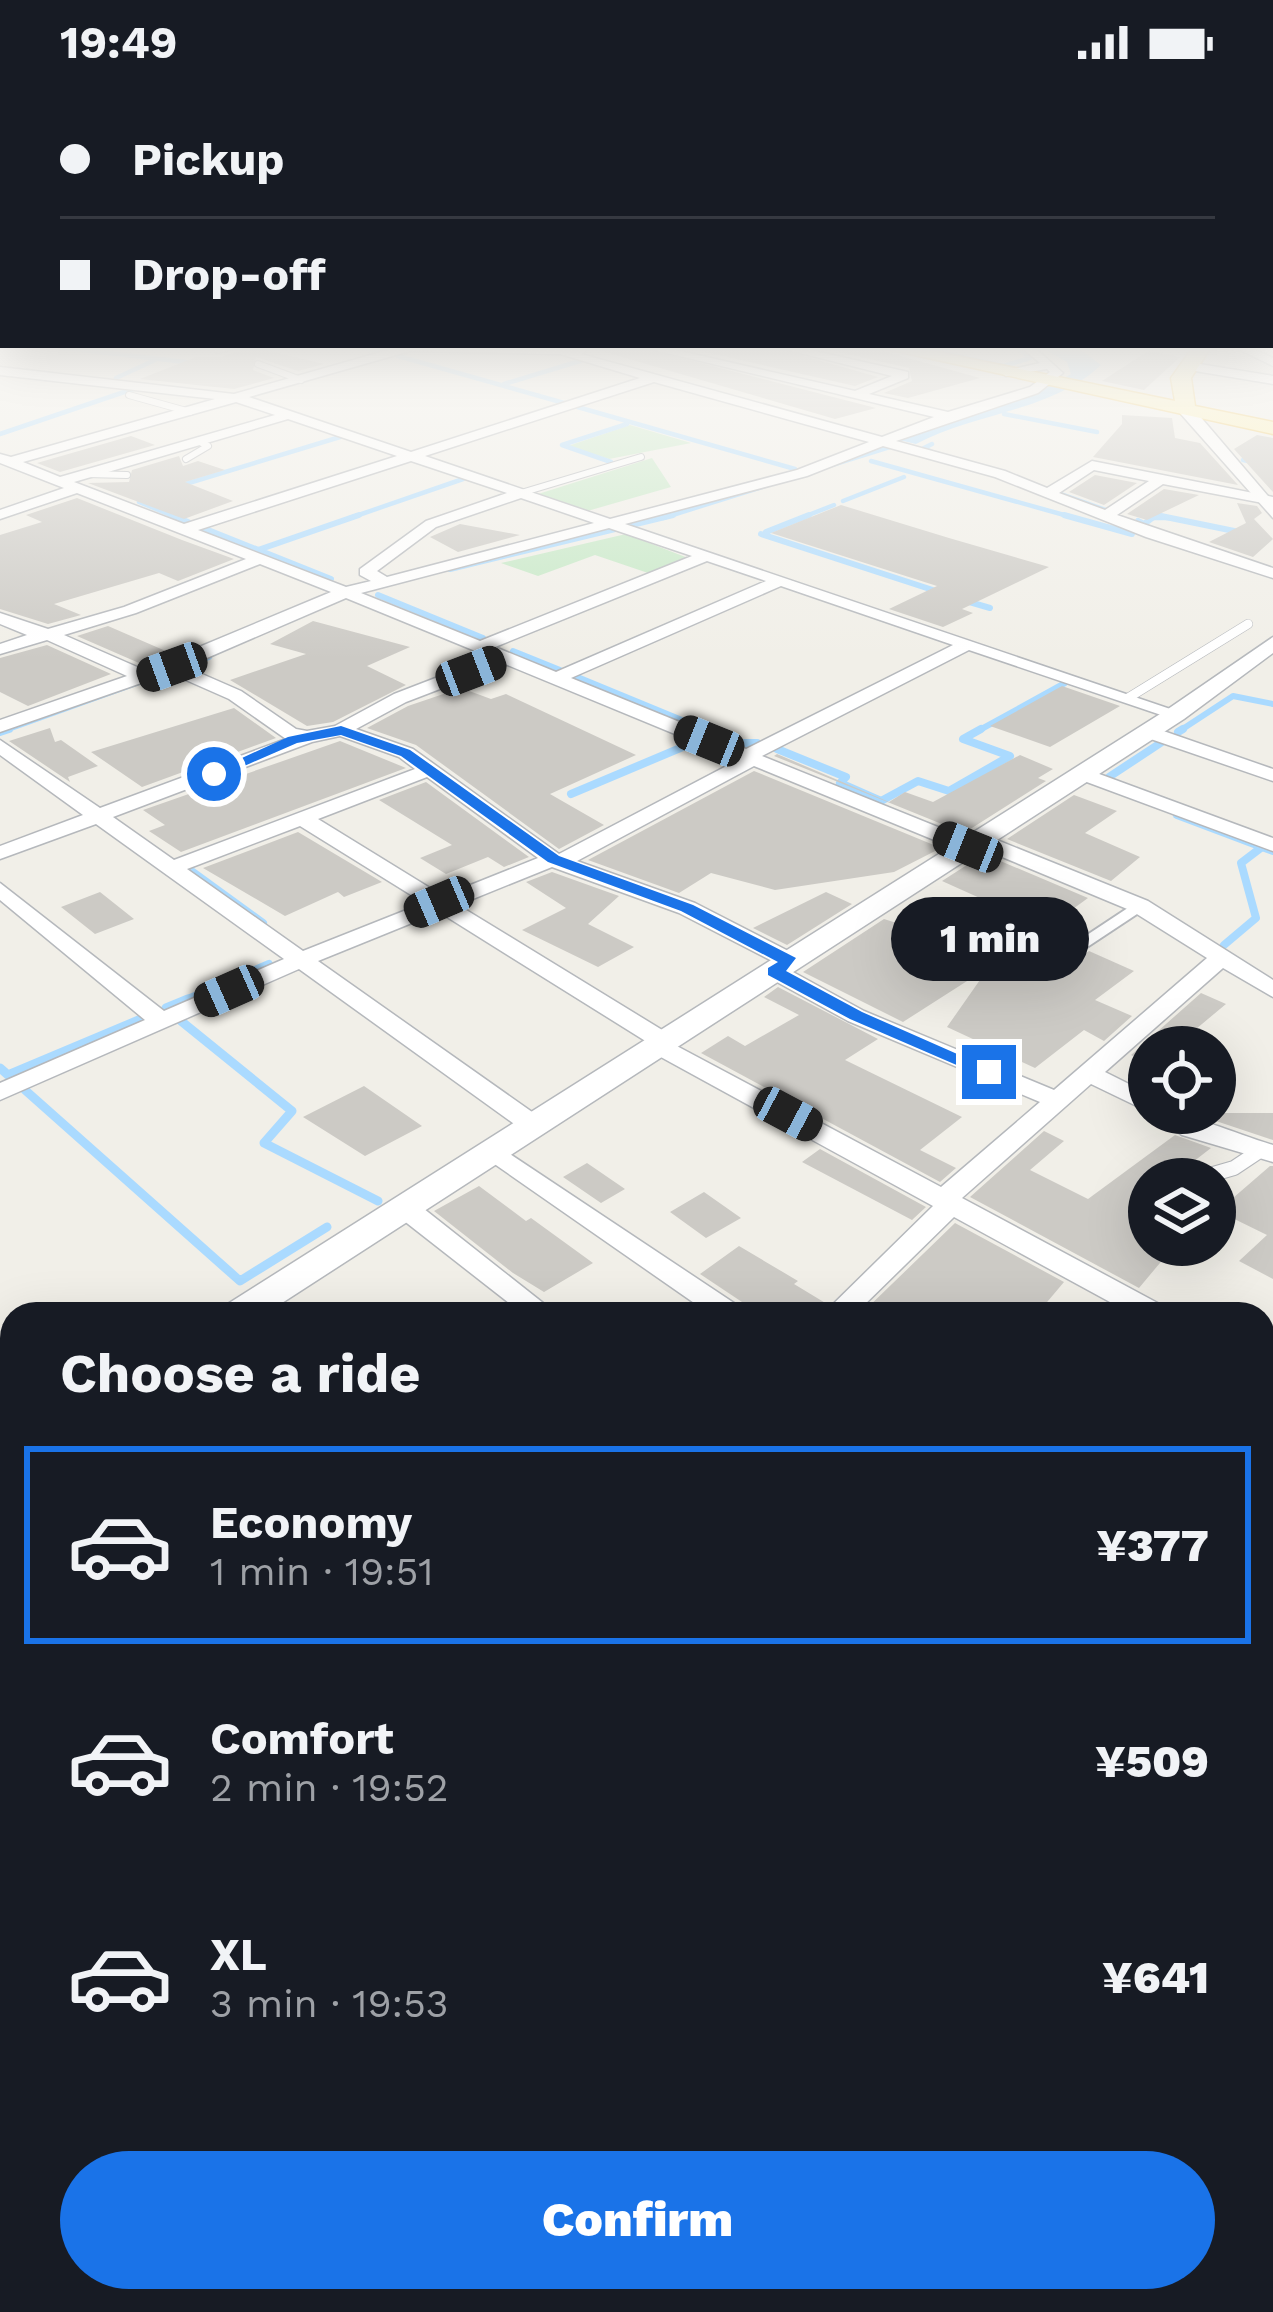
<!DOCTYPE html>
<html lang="en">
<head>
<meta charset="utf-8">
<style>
	:root { --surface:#171b24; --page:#20242c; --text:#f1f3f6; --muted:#9ea1a6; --line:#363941; --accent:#1a73e8 }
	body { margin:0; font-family:"Work Sans",sans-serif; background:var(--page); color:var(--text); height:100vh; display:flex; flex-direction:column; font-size:45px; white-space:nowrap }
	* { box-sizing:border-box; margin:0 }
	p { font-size:39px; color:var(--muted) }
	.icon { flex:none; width:66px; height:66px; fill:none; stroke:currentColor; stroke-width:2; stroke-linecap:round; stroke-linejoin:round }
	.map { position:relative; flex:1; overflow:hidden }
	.details { position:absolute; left:0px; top:1218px; width:1275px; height:1011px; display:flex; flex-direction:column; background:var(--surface); border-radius:36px 36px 0 0; box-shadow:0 12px 48px #0002 }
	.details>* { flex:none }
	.hud { position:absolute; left:0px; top:0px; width:1275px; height:264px; box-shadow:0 12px 48px #0002; display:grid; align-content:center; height:264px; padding:0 60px; background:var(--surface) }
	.controls { position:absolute; left:1128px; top:942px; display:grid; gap:24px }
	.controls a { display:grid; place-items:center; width:108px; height:108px; border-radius:50%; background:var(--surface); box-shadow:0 12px 48px #0002; font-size:60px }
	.end { position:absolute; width:54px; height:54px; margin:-27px; border:15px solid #1a73e8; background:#fff; box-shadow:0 0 0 6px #fff }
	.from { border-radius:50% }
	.bubble { position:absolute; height:84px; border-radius:42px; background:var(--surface); box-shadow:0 12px 48px #0002; font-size:39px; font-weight:800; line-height:84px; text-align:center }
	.car { position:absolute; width:36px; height:72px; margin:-36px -18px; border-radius:15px; box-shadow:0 0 9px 3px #0007; background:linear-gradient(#222 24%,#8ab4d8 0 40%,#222 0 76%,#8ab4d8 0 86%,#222 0) }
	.hud b { display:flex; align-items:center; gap:42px; height:114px; font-size:45px }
	.hud b+b { border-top:3px solid var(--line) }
	.hud i { width:30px; height:30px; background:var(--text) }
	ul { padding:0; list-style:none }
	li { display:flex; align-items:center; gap:36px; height:198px; margin:0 24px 18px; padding:0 36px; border:6px solid transparent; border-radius:0px }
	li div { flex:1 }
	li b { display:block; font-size:45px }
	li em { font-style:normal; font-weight:800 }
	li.active { border-color:var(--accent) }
	li>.icon { width:108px; height:108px; stroke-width:1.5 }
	h2 { padding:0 60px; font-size:54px; line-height:144px }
	.action { display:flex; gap:24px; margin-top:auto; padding:24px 60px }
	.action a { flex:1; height:138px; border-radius:72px; background:var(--accent); color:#fff; font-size:48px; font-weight:800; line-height:138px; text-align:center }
	.status { display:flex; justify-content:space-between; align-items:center; height:84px; padding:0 60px; background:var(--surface); direction:ltr }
	.status svg { height:33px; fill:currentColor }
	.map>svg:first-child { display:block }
	.green { fill:#c5e8c5 }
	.water { fill:#aadaff }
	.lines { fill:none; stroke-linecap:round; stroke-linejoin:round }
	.stream-far5 { stroke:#aadaff; stroke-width:4.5 }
	.stream-far4 { stroke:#aadaff; stroke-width:6 }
	.stream-far3 { stroke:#aadaff; stroke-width:8 }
	.stream-far2 { stroke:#aadaff; stroke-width:9 }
	.stream-far1 { stroke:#aadaff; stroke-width:10 }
	.stream { stroke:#aadaff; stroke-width:14 }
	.building { fill:#cccac5 }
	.service-far3-casing { stroke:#b5b8bc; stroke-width:8 }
	.service-far2-casing { stroke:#b5b8bc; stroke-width:10 }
	.service-far1-casing { stroke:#b5b8bc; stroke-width:14 }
	.service-casing { stroke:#b5b8bc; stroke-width:16 }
	.minor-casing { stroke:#b5b8bc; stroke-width:3 }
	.tertiary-casing { stroke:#b5b8bc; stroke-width:3 }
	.primary-casing { stroke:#f2c960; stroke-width:3 }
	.service-far3 { stroke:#fff; stroke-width:6 }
	.service-far2 { stroke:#fff; stroke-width:9 }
	.service-far1 { stroke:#fff; stroke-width:10 }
	.service { stroke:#fff; stroke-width:14 }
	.minor { fill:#fff; fill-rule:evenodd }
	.tertiary { fill:#fff; fill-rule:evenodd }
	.primary { fill:#fff2af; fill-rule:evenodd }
	.route { fill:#1a73e8 }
</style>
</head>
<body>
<div class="status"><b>19:49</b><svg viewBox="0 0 49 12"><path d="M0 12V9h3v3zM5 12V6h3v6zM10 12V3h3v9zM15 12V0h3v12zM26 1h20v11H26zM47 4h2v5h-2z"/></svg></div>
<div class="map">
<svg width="1273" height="2228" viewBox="0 0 1273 2228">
	<rect width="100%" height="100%" fill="#f1efe8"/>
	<path class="green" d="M630 341 691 359 609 375 568 362Z
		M652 374 671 403 584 428 535 411Z
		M626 450 688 474 648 489 595 471 538 492 501 479Z"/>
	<path class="water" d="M1041 263H1077L1101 281C1053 327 974 329 916 360L899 356 1040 308 1071 290 1067 278Z"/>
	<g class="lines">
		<path class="stream-far5" d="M57 263 194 279
			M356 263 386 268
			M924 265 1004 282 1030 274 1017 263
			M257 270 282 263
			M398 272 564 319
			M116 294 155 276
			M504 300 580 277
			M574 322 795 385
			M1004 330 1097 348
			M0 350 139 303
			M932 360 924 364 936 370
			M1243 376 1273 382
			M871 377 1075 434
			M611 378 562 361 627 340
			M179 402 340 353
			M1061 410 1106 426
			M843 417 904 393
			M139 418 178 434
			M350 434 463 395
			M663 434 896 361
			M801 434 834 421
			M1152 434H1171"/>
		<path class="stream-far4" d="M171 431 188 438
			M1064 431 1132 450
			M1138 437 1144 440 1156 431 1244 449
			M203 444 331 495
			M766 448 809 431
			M761 450 939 508
			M258 466 359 431
			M450 485 673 431
			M378 511 483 554
			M966 517 990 524
			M513 567 560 586
			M575 592 711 648
			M0 648 209 573
			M976 648 1065 599
			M1178 648 1233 612 1273 620"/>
		<path class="stream-far3" d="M704 645 738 659H757
			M0 648 9 645
			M1178 648 1183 645
			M777 665 846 693 840 699 881 717 918 697 949 707 1010 672 963 655 981 645
			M1109 693 1162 658
			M571 710 697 657
			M1177 731 1262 763
			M190 786 263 839
			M1224 861 1256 834 1241 779 1262 763 1273 767
			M181 918 269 880"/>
		<path class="stream-far2" d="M166 924 188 915
			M181 937 292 1027 264 1059 378 1117
			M0 984 8 991 141 935
			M25 1006 240 1197 327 1143"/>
		<path class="stream-far1" d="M1263 1314 1273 1305"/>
		<path class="stream" d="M1263 2105 1273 2114"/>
	</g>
	<path class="building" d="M253 263 324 280 298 287 256 273 253 286 274 294 234 305 140 295 196 273H220Z
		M588 263H638L876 324 835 335Z
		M683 263H772L878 293 855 302Z
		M817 263H868L980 294 908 314 884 309 912 297 909 284Z
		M1148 267 1180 273 1144 306 1102 297Z
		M1122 331 1172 334 1175 354 1200 359 1238 401 1093 373 1122 340Z
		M1257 351 1273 354V408L1234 365Z
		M131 352 155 361 60 388 37 379Z
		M179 372 183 382 198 377 225 386 185 398 233 417 184 435 88 399 129 398 132 386Z
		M1095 391 1137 399 1104 421 1069 408Z
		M1164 405 1199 411 1147 436 1127 430Z
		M77 414 182 456 234 475 178 497 159 489 54 520 81 531 48 540 0 525V451L42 438 26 431Z
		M1237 419 1257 422 1262 429 1254 435 1273 455 1253 473 1209 458 1246 439Z
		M841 421 949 454 1049 483 962 525 973 529 943 543 889 525 937 502 771 449Z
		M460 440 520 451 458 468 430 453Z
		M313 537 410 563 367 582 406 601 333 638 307 642 230 596 306 570 270 560Z
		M108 542 168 568 139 579 77 552Z
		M47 561 111 590 28 622 0 608V574Z
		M1062 602 1120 622 1050 663 990 642Z
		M461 604 491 615 506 610 636 671 550 710 604 741 559 765 416 661 367 644 408 622Z
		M234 624 276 654 142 703 91 668Z
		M50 644 55 658 61 656 98 682 68 693 70 698 9 657Z
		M340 657 406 684 181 768 149 747 165 741 143 726Z
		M777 670 889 718 905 708 933 718 1020 671 1053 685 1038 694 1046 697 964 749 774 672Z
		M754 687 941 764 894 788 775 806 711 789 679 809 588 776Z
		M426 698 529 773 504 783 488 773 446 790 420 774 452 761 379 716Z
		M1074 711 1117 727 1085 749 1140 773 1111 797 1007 755Z
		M298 748 382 798 344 813 338 808 285 832 203 784Z
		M984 770 1088 814 1066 830 1087 841 1061 855 1068 858 1060 873 1071 879 1089 867 1134 887 1095 916 1132 932 1104 957 1084 946 1035 984 947 943 989 883 903 938 803 888 884 835 925 848 982 815 942 797Z
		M552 788 619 812 588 840 634 863 598 883 522 846 566 824 526 798Z
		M100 808 134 835 95 850 61 823Z
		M826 808 852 820 787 861 753 844Z
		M778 903 878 955 845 976 962 1033 920 1066 956 1084 940 1098 701 969 728 952 745 962 799 931 764 913Z
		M1201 909 1226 920 1184 955 1201 963H1149V981L1131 971Z
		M364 1002 422 1042 365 1072 303 1033Z
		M1197 1029H1273V1056L1201 1032Z
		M1044 1047 1064 1057 1030 1086 1088 1115 1175 1051 1211 1064 1171 1095H1149V1161H1175L1139 1204 970 1113Z
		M820 1065 926 1123 912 1136 802 1078Z
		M587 1079 625 1105 601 1119 563 1093Z
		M1270 1082H1273V1195L1239 1177 1267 1151 1218 1127Z
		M479 1102 526 1137 531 1134 593 1179 544 1208 513 1189 434 1127Z
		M704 1108 741 1134 706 1154 670 1128Z
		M955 1139 1064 1198 1037 1230H861Z
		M739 1162 798 1197 794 1200 827 1220 819 1230H760L700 1190Z"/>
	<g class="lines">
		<g class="service-far3-casing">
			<path id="service-far3" d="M218 266 230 263
				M258 280 301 296
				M129 311 190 328
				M186 375 208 362 198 357
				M86 390 127 391
				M521 409 641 373"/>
		</g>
		<g class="service-far2-casing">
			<path id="service-far2" d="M1128 614 1248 540"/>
		</g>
		<g class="service-far1-casing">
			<path id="service-far1" d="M1069 869 1140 822"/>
		</g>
		<g class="service-casing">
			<path id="service" d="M1196 1095 1234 1084 1258 1068"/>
		</g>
		<g class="minor-casing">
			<path id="minor" d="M384 263H580L586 267 581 270 882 353 934 333 642 263H663L855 307 892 292 776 263H797L908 288V294L869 310 948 328 1030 303 1050 288 1047 285 1006 292 1000 288 1040 279 1021 263H1034L1063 289 1038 309 896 357 1005 387 1047 404 1092 377 1273 413V421L1163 400 1117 431 1273 484V494L1146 453 995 393 883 362 807 392 625 440 1185 630 1170 634 969 566 762 672 970 756 973 752H987L1148 817 1273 896V913L1223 884 1105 988 1149 1010V1028L1091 1000 962 1114 1165 1223 1170 1230H1132L954 1133 855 1230H823L933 1122 648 966 647 958 439 828 318 877 542 1035 546 1041 542 1047H524L299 885 0 1016V999L145 936 0 816V799L164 927 284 875 96 740 0 775V762L83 731 0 671V656L100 724 286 655 229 615 170 589 0 648V636L127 592 47 556 0 570V560L27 551 0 540V529L48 545 124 523 246 475 77 409 0 435V426L64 404 0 379V370L11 373 215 315 0 291V283L234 310 388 266ZM410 267 560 270 640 294 411 368 249 313ZM654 298 869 358 797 386 610 435 425 372ZM236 318 275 331 60 393 23 378ZM288 335 397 372 184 440 74 398ZM411 377 507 409 426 437 360 485V491L371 497 346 503 198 446ZM1094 386 1149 397 1105 426 1059 409ZM521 414 594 439 387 493 377 487 436 443ZM609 444 692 472 480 557 361 509ZM707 477 766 497 556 588 495 563ZM260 480 331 508 144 586 64 551 136 529ZM781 502 953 561 746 665 571 594ZM346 514 490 573 394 610 335 642 307 647 296 645 241 607 186 583ZM505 580 738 676 559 770 413 665 356 645 406 618ZM340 652 399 673 415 685 174 776 113 733 312 658ZM754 682 961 767H975L978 763 1132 827 1207 874 1054 1006 864 927 782 882H766V892L848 937 1040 1018 941 1103 673 960 672 952 458 821 552 783 679 829 782 882H798V872L695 819 577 777ZM427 693 538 774 443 812 318 735ZM300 742 424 819 303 867 187 785Z
				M1234 263H1249L1273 274V282Z
				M1187 278 1273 292V300L1183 285Z
				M1149 642 1273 685V697L1142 652V644Z
				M1083 684 1273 754V767L1076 694 1073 690Z
				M1152 1029C1193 1029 1233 1049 1273 1061V1078L1182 1051Z
				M492 1058 740 1223 745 1230H710L483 1072 479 1066Z
				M404 1114 414 1117 557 1230H523L394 1129 390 1123Z
				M1263 1270 1273 1273V1297L1263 1294Z
				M1273 1317V1346L1263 1349V1320Z
				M1263 1509 1273 1512V1542L1263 1539Z"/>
		</g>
		<g class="tertiary-casing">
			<path id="tertiary" d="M1180 323H1192L1273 418V434L1180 329Z
				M1273 553V569L1184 635 265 1230H221L226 1221 1168 625Z
				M12 1366V1400L0 1404V1370Z
				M0 1579 12 1584V1632L0 1628Z
				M459 2217H520L525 2228H464Z"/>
		</g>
		<g class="primary-casing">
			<path id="primary" d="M878 263H913L1175 317 1171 294 1193 263H1211L1191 294 1195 322 1273 338V350Z"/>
		</g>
		<use href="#service-far3" class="service-far3"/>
		<use href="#service-far2" class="service-far2"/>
		<use href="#service-far1" class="service-far1"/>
		<use href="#service" class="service"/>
		<use href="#minor" class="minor"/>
		<use href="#tertiary" class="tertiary"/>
		<use href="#primary" class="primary"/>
	</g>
	<linearGradient id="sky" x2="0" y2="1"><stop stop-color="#8fc3f1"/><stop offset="0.46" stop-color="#f9f8f5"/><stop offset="1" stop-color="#f9f8f5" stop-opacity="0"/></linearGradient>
	<rect width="1273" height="575" fill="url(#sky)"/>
	<path class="route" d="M341 642 410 666 559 772 693 821 796 874 786 887 862 928 998 988 982 992 850 935 768 891V884L778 878 681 827 548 778 401 672 341 651 297 659 219 693 207 690 288 653Z"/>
</svg>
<div class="controls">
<a><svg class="icon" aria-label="locate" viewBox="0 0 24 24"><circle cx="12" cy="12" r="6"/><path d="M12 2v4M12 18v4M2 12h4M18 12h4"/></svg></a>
<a><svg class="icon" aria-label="layers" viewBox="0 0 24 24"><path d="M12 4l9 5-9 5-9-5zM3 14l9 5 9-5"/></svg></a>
</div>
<i class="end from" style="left:214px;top:690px"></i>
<i class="end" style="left:989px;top:988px"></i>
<div class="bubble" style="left:891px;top:813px;width:198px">1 min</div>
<i class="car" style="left:172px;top:583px;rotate:250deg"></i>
<i class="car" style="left:471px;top:587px;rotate:69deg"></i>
<i class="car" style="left:709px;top:657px;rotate:292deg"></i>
<i class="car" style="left:968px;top:763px;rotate:292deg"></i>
<i class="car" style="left:439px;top:818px;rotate:247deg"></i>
<i class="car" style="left:229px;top:907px;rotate:246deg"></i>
<i class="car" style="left:788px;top:1030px;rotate:118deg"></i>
<div class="hud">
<b><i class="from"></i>Pickup</b>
<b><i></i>Drop-off</b>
</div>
<section class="details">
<h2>Choose a ride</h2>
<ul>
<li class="active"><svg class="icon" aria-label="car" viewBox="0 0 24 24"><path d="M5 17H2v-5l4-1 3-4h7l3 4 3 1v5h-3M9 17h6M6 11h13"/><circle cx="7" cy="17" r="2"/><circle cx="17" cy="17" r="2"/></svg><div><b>Economy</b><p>1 min · 19:51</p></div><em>¥377</em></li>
<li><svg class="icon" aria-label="car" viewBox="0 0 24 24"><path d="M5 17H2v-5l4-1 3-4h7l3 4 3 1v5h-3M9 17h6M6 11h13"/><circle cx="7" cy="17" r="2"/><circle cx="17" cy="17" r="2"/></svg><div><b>Comfort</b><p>2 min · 19:52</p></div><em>¥509</em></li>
<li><svg class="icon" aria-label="car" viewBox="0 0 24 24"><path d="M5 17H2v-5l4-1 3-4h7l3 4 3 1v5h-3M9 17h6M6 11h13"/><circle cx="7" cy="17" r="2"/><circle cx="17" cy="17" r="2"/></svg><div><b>XL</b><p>3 min · 19:53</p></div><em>¥641</em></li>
</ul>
<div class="action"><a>Confirm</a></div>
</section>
</div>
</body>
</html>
